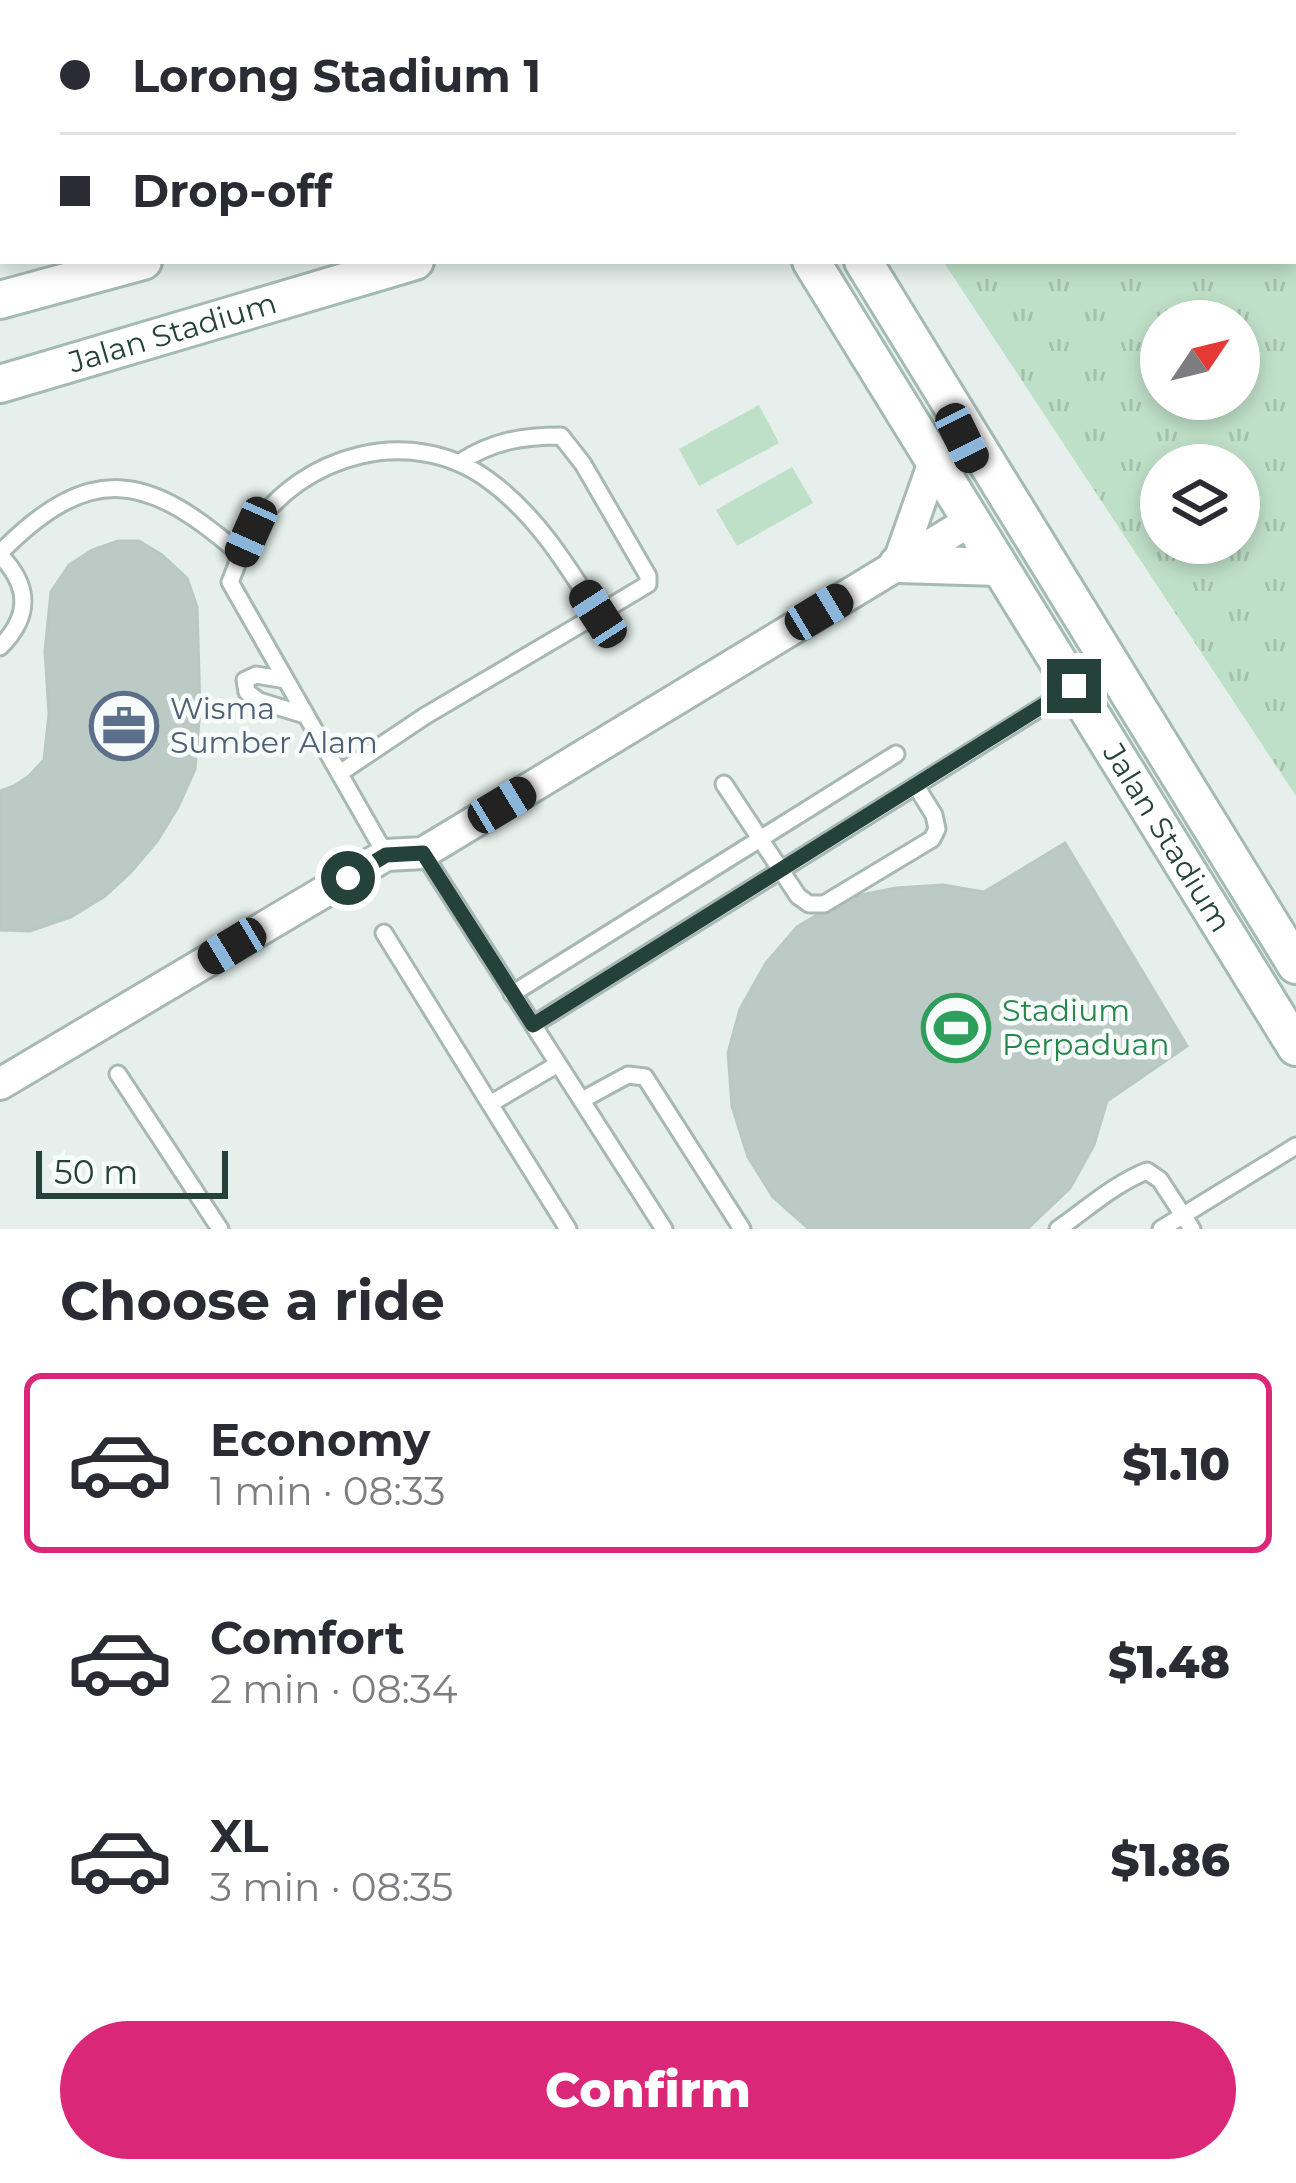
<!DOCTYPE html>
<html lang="en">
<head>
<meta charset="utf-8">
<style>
	:root { --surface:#fff; --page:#f7f7f7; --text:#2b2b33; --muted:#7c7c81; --line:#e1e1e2; --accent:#db2777 }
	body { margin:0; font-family:Montserrat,sans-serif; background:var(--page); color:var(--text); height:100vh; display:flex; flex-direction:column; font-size:45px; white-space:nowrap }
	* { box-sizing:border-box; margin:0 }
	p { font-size:39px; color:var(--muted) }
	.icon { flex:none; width:66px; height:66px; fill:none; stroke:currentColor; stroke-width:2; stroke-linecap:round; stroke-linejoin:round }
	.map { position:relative; height:1229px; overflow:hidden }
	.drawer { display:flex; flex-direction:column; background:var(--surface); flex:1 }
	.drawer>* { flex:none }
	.hud { position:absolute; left:0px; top:0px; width:1296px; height:264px; box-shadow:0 6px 18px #0003; display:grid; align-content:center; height:264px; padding:0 60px; background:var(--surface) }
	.needle { width:78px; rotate:55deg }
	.fabs { position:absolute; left:1140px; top:300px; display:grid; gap:24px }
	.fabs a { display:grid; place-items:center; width:120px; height:120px; border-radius:50%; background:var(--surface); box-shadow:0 6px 18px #0003; font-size:60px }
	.scale { position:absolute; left:36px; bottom:30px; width:192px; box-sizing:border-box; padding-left:12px; border:6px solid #24423a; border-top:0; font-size:33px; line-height:42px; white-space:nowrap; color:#24423a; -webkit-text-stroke:9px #f7fbf9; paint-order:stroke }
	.end { position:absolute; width:54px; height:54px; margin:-27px; border:15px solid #24423a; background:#fff; box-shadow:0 0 0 6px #fff }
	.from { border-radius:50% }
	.car { position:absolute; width:36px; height:72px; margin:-36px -18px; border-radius:15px; box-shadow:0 0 9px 3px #0007; background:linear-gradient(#222 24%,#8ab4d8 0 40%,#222 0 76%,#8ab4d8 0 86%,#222 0) }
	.hud b { display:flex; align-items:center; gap:42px; height:114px; font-size:45px }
	.hud b+b { border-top:3px solid var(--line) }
	.hud i { width:30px; height:30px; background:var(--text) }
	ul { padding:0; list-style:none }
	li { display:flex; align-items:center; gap:36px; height:180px; margin:0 24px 18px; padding:0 36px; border:6px solid transparent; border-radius:18px }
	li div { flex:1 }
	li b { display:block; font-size:45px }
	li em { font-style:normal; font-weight:800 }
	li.active { border-color:var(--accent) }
	li>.icon { width:108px; height:108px; stroke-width:1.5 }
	h2 { padding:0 60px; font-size:54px; line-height:144px }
	.button { display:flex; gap:24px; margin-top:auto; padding:24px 60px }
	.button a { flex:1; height:138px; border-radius:72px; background:var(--accent); color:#fff; font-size:48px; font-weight:800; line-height:138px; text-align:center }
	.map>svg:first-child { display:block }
	.grass { fill:url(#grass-tufts); fill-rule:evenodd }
	.garden { fill:#bfe0c8 }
	.building { fill:#bbcac4; stroke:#b8c9c2; stroke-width:3 }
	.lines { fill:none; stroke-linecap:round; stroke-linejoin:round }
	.lane-casing { stroke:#a8b8b2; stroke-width:21 }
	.street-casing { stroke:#a8b8b2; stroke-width:36 }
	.secondary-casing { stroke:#a4bbb3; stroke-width:42 }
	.lane { stroke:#fff; stroke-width:15 }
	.street { stroke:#fff; stroke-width:30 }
	.secondary { stroke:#fff; stroke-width:36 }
	.route { stroke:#24423a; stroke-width:15 }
	.labels { text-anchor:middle; stroke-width:9; stroke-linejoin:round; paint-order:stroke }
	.street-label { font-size:30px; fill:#24423a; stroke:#f7fbf9 }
	.service-label { font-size:30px; fill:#4e5e75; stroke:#f7fbf9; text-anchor:start }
	.leisure-label { font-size:30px; fill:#27864d; stroke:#f7fbf9; text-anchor:start }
</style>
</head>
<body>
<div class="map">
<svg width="1296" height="1229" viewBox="0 0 1296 1229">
	<defs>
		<pattern id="grass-tufts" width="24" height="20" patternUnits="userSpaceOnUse" patternTransform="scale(3)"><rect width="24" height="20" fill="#bfe0c8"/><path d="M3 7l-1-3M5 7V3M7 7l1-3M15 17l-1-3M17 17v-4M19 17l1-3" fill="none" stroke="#a4c1ad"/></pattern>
	</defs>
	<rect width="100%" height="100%" fill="#e6efeb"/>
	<path class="grass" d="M0 0H587L576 3H3V143H0Z
		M1296 1V796L943 261H1293L1292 3ZM1239 321V399H1161V321ZM1239 465V543H1161V465Z"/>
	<path class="garden" d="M759 405 779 443 699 486 679 449Z
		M792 467 813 503 737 546 716 510Z"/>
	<path class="building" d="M118 541H139L162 555 187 578 197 607 200 709 195 769 178 807 157 841 131 872 105 896 71 917 30 931 0 930V791L14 786 29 776 44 760 49 714 45 651 51 592 69 565 92 550Z
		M1065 843 1187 1046 1107 1101 1094 1145 1070 1188 1027 1229H809L773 1197 748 1157 732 1106 728 1053 740 1009 766 963 797 927 846 898 896 888 943 885 984 892Z"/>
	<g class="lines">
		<g class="lane-casing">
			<path id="lane" d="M0 553C91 460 149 474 241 555
				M0 555C30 586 31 616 0 647
				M286 680 256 675 245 680 247 692 259 701 305 715
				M340 773 425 716 598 614
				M724 784 798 896 809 904H824L932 839 937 829 934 815 916 786
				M423 853 664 1229
				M386 855 230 582C237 566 242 547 252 531 301 454 411 424 487 479 535 513 567 565 598 614L648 584V576L583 464 561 436C522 436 493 441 460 462
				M384 933 490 1104
				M512 994 896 754
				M533 1025 1072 688
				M558 1064 490 1104 568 1229
				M118 1074 220 1229
				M582 1100 628 1075 645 1077 742 1229
				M1058 1229C1087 1209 1114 1184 1147 1171L1160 1180 1192 1229
				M1161 1229 1296 1146"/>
		</g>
		<g class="street-casing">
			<path id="street" d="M898 564 934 462
				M0 1084 386 855 423 853 970 521"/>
		</g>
		<g class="secondary-casing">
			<g id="secondary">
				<path d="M973 3 981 0"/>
				<path d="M1129 3 1136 0"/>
				<path id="s1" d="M811 261 1296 1047"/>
				<path d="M863 261 1296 965"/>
				<path d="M0 300 143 261"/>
				<path id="s2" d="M0 384 415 261"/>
				<path d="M898 564 999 567"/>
			</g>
		</g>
		<use href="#lane" class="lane"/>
		<use href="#street" class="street"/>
		<use href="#secondary" class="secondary"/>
	</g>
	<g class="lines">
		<path class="route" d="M348 878 386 855 423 853 533 1025 1074 686"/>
	</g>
	<defs>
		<g id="office-ring" transform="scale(3.45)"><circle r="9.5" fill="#f7fbf9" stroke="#5c6f8a" stroke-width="1.5"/><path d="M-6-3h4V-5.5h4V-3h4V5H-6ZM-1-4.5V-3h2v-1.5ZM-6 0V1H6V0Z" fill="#5c6f8a"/></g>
		<g id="stadium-ring" transform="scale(3.45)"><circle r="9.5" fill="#f7fbf9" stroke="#2e9e5b" stroke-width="1.5"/><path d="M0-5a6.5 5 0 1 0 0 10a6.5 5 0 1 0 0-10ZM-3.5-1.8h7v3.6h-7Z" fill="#2e9e5b"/></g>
	</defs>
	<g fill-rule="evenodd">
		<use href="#office-ring" x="124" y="726"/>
		<use href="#stadium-ring" x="956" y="1028"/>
	</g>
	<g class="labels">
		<g class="street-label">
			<text dy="10" stroke="none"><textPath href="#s2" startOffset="180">Jalan Stadium</textPath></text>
			<text dy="10" stroke="none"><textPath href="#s1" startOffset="678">Jalan Stadium</textPath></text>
		</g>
		<g class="service-label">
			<text x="170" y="719">Wisma<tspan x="170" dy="34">Sumber Alam</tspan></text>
		</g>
		<g class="leisure-label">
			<text x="1002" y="1021">Stadium<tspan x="1002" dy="34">Perpaduan</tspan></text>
		</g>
	</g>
</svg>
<div class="fabs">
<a><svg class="needle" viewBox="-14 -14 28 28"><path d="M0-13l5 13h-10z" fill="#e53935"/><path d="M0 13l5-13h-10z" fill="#7c7c81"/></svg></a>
<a><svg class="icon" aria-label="layers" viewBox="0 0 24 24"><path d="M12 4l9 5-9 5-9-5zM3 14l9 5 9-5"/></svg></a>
</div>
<div class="scale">50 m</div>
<i class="end from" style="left:348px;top:878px"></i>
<i class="end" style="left:1074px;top:686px"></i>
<i class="car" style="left:962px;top:438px;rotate:154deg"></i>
<i class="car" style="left:251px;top:532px;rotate:204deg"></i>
<i class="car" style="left:819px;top:612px;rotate:59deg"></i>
<i class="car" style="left:598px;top:614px;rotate:327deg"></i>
<i class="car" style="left:502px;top:805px;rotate:59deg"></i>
<i class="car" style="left:232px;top:946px;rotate:239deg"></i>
<div class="hud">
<b><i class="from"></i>Lorong Stadium 1</b>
<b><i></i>Drop-off</b>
</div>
</div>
<section class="drawer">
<h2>Choose a ride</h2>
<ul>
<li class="active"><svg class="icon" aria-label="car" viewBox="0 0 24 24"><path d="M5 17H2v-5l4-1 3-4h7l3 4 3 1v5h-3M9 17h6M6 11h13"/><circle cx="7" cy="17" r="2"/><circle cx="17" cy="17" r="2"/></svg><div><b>Economy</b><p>1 min · 08:33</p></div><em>$1.10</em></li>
<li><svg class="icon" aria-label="car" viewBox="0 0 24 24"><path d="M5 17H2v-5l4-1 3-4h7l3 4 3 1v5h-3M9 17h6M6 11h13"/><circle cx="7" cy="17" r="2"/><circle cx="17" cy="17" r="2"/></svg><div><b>Comfort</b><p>2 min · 08:34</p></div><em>$1.48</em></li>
<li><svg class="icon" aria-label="car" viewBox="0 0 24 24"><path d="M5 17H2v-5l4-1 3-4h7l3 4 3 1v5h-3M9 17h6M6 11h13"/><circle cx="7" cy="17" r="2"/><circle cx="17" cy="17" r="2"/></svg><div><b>XL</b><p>3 min · 08:35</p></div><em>$1.86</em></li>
</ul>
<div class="button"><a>Confirm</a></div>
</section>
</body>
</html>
